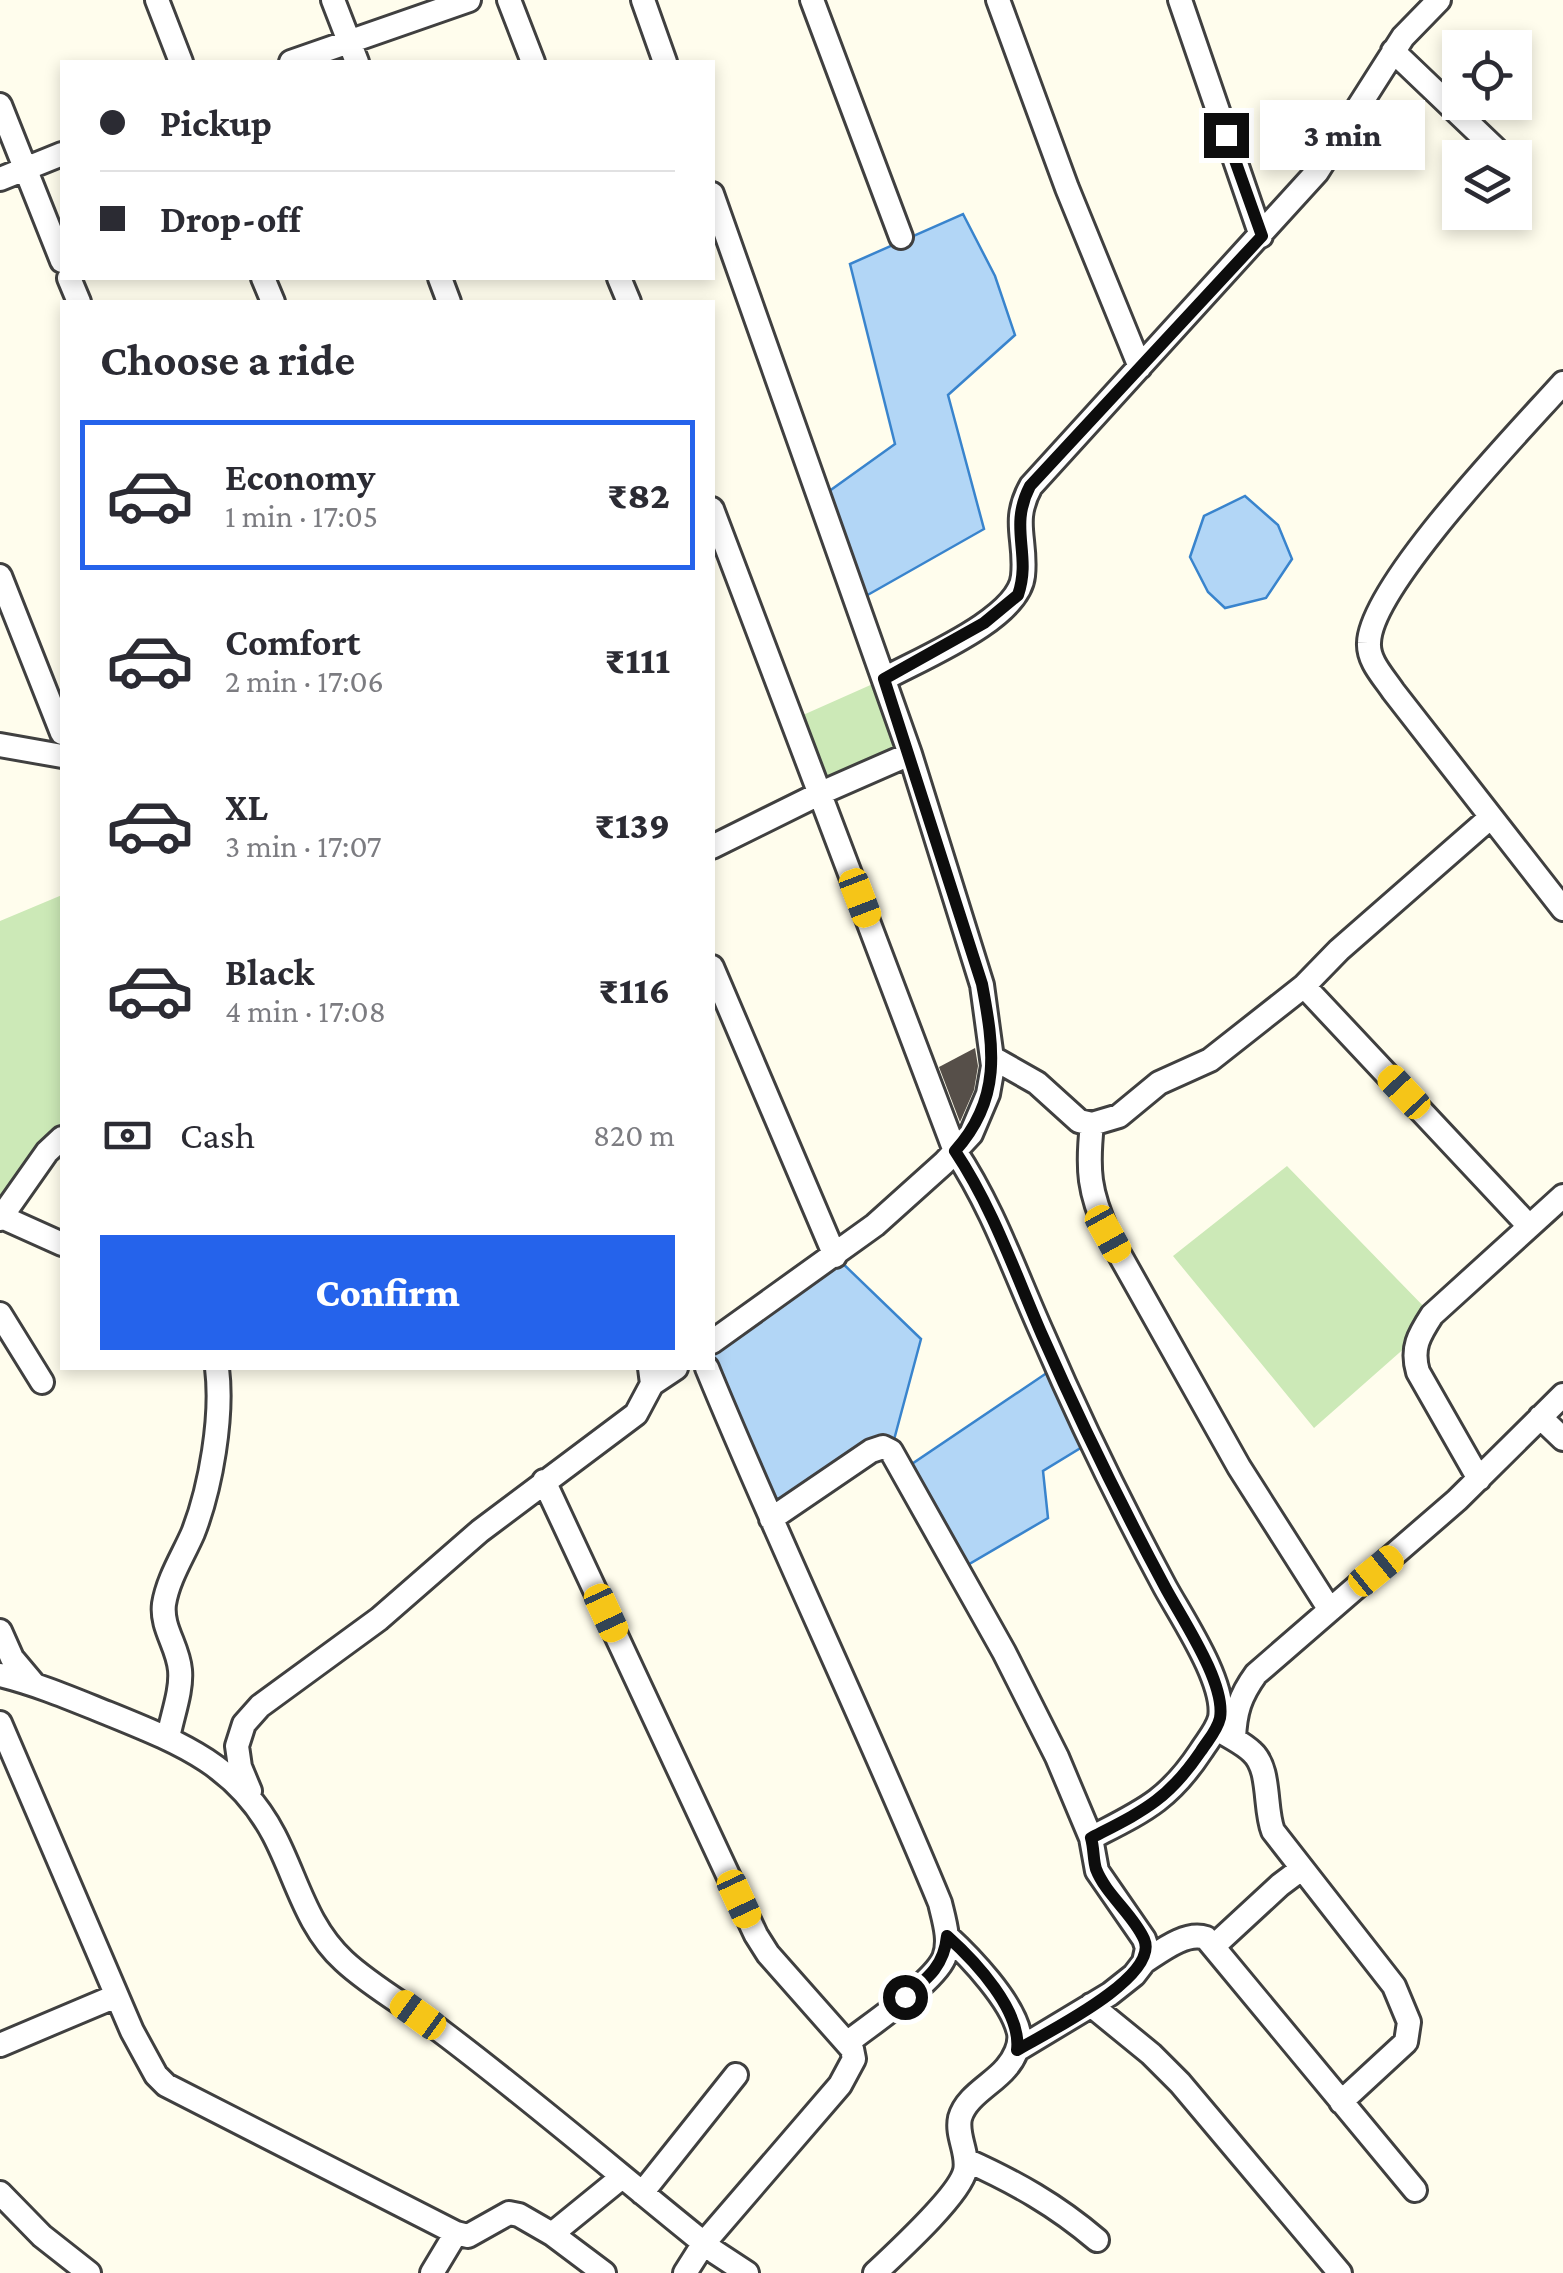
<!DOCTYPE html>
<html lang="en">
<head>
<meta charset="utf-8">
<style>
	:root { --surface:#fff; --page:#f2f2f3; --text:#2b2b33; --muted:#7c7c81; --line:#e1e1e2; --accent:#2563eb }
	body { margin:0; font-family:"Crimson Pro",serif; background:var(--page); color:var(--text); height:100vh; display:flex; flex-direction:column; font-size:38px; white-space:nowrap }
	* { box-sizing:border-box; margin:0 }
	p { font-size:32px; color:var(--muted) }
	.icon { flex:none; width:55px; height:55px; fill:none; stroke:currentColor; stroke-width:2; stroke-linecap:round; stroke-linejoin:round }
	.map { position:relative; flex:1; overflow:hidden }
	.panel { position:absolute; left:60px; top:300px; width:655px; height:1070px; display:flex; flex-direction:column; background:var(--surface); border-radius:0px; box-shadow:0 5px 15px #0003 }
	.panel>* { flex:none }
	.guide { position:absolute; left:60px; top:60px; width:655px; height:220px; border-radius:0px; box-shadow:0 5px 15px #0003; display:grid; align-content:center; height:220px; padding:0 40px; background:var(--surface) }
	.controls { position:absolute; left:1442px; top:30px; display:grid; gap:20px }
	.controls a { display:grid; place-items:center; width:90px; height:90px; border-radius:0px; background:var(--surface); box-shadow:0 5px 15px #0003; font-size:50px }
	.end { position:absolute; width:45px; height:45px; margin:-22px; border:12px solid #0d0d0d; background:#fff; box-shadow:0 0 0 5px #fff }
	.from { border-radius:50% }
	.bubble { position:absolute; height:70px; border-radius:0px; background:var(--surface); box-shadow:0 5px 15px #0003; font-size:32px; font-weight:800; line-height:70px; text-align:center }
	.car { position:absolute; width:30px; height:60px; margin:-30px -15px; border-radius:12px; box-shadow:0 0 8px 2px #0007; background:linear-gradient(#f5c518 24%,#345 0 40%,#f5c518 0 76%,#345 0 86%,#f5c518 0) }
	.guide b { display:flex; align-items:center; gap:35px; height:95px; font-size:38px }
	.guide b+b { border-top:2px solid var(--line) }
	.guide i { width:25px; height:25px; background:var(--text) }
	ul { padding:0; list-style:none }
	li { display:flex; align-items:center; gap:30px; height:150px; margin:0 20px 15px; padding:0 20px; border:5px solid transparent; border-radius:0px }
	li div { flex:1 }
	li b { display:block; font-size:38px }
	li em { font-style:normal; font-weight:800 }
	li.selected { border-color:var(--accent) }
	li>.icon { width:90px; height:90px; stroke-width:1.5 }
	h2 { padding:0 40px; font-size:45px; line-height:120px }
	.pay { display:flex; align-items:center; gap:25px; height:110px; padding:0 40px; font-size:38px }
	.pay p { margin-inline-start:auto }
	.primary-button { display:flex; gap:20px; margin-top:auto; padding:20px 40px }
	.primary-button a { flex:1; height:115px; border-radius:0px; background:var(--accent); color:#fff; font-size:40px; font-weight:800; line-height:115px; text-align:center }
	.map>svg:first-child { display:block }
	.green { fill:#cce9b7 }
	.water { fill:#b2d6f6; stroke:#3984cd; stroke-width:2.5 }
	.building { fill:#564f49 }
	.lines { fill:none; stroke-linecap:round; stroke-linejoin:round }
	.minor-casing { stroke:#404040; stroke-width:28 }
	.minor { stroke:#fff; stroke-width:22 }
	.route { stroke:#0d0d0d; stroke-width:12 }
</style>
</head>
<body>
<div class="map">
<svg width="1563" height="2273" viewBox="0 0 1563 2273">
	<rect width="100%" height="100%" fill="#fffded"/>
	<path class="green" d="M884 679 910 754 821 793 794 719Z
		M62 895V1138L0 1219V921Z
		M1287 1166 1432 1315 1416 1338 1314 1428 1173 1256Z"/>
	<path class="water" d="M963 214 995 276 1015 335 948 395 984 529 857 601 821 497 895 444 850 264Z
		M1245 496 1278 525 1292 559 1266 598 1225 608 1208 592 1190 557 1204 516Z
		M835 1256 921 1339 891 1451 771 1519 712 1368 713 1342Z
		M1057 1366 1092 1441 1043 1471 1048 1518 959 1570 903 1470Z"/>
	<path class="building" d="M975 1048 978 1066 974 1090 960 1122 939 1067Z"/>
	<g class="lines">
		<g class="minor-casing">
			<path id="minor" d="M157 0 181 62
				M333 0 357 62
				M509 0 533 62
				M643 0 665 62
				M812 0 901 237
				M998 0 1067 188 1140 367
				M1180 0 1261 236
				M1393 51 1505 158
				M291 62 469 0
				M0 105 62 261
				M0 179 62 154
				M712 194 910 754 982 985 993 1066 988 1094 971 1134 944 1163 875 1225 712 1342
				M69 278 79 302
				M263 278 273 302
				M440 278 449 302
				M619 278 629 302
				M1563 383C1521 430 1370 586 1369 643 1368 661 1383 676 1393 691L1563 909
				M712 509 955 1151C993 1208 1015 1273 1043 1335 1080 1421 1121 1505 1165 1587 1182 1618 1226 1683 1220 1718 1217 1730 1208 1740 1201 1751 1168 1801 1143 1811 1091 1838
				M0 576 62 733
				M884 679C920 659 1019 619 1023 576 1027 539 1011 522 1031 486L1317 172 1403 37 1439 0
				M0 745 62 756
				M712 847 821 793 910 754
				M712 967 835 1256
				M1304 986 1529 1226
				M993 1058 1037 1083 1079 1121 1092 1124 1119 1116 1159 1083 1210 1060 1304 986 1339 950 1491 817
				M1092 1124C1087 1170 1089 1192 1108 1234L1239 1467 1330 1610
				M2 1217 62 1244
				M0 1219 47 1152 62 1138
				M0 1314 42 1382
				M707 1368C781 1548 866 1723 940 1903 944 1920 951 1941 944 1958 933 1983 871 2024 847 2043
				M652 1384 676 1368
				M1540 1417 1563 1439
				M1479 1479 1418 1372C1411 1348 1419 1335 1432 1315L1563 1196
				M544 1481 756 1935 768 1954 852 2049 854 2059 840 2085 704 2243 685 2273
				M771 1519 871 1451 883 1447 891 1451 1004 1652 1057 1757 1091 1838 1097 1871 1144 1939 1147 1948 1144 1962 1134 1975 1110 1994 1017 2050
				M0 1631 12 1658 33 1683
				M0 1675C37 1684 72 1699 107 1713 178 1742 237 1764 274 1835 297 1879 306 1926 344 1961 373 1988 411 2008 442 2032 535 2102 624 2179 715 2252L747 2273
				M0 1723 132 2031 156 2075 166 2085 456 2233 468 2236 509 2213 519 2215 552 2234 622 2177
				M1224 1733C1233 1739 1244 1744 1252 1752 1271 1769 1264 1808 1273 1831L1394 1986 1409 2022 1406 2042 1341 2102
				M168 1738C172 1716 182 1691 180 1670 178 1646 161 1628 164 1604 168 1579 183 1556 193 1533 211 1487 223 1416 217 1368
				M1234 1739C1235 1712 1240 1696 1256 1674L1457 1500 1563 1395
				M250 1791 240 1767 237 1746 244 1724 260 1706 379 1619 480 1531 636 1414 652 1384 650 1368
				M1214 1946 1280 1885 1300 1870
				M1144 1962C1161 1951 1186 1931 1206 1938L1415 2190
				M1091 2005 1151 2054 1180 2083 1340 2273
				M0 2045 116 1996
				M966 2160C1015 2182 1056 2205 1097 2240
				M0 2193 42 2236 89 2273
				M642 2193 736 2075
				M552 2234 604 2273
				M432 2273 456 2233
				M875 2273C896 2253 959 2196 965 2171 969 2153 956 2136 960 2118 966 2096 993 2084 1006 2068 1014 2059 1021 2045 1019 2033 1012 2001 970 1957 947 1936"/>
		</g>
		<use href="#minor" class="minor"/>
	</g>
	<g class="lines">
		<path class="route" d="M905 1997C928 1978 944 1966 947 1936 975 1961 1022 2011 1017 2050 1044 2034 1161 1977 1144 1939 1133 1914 1106 1895 1096 1869 1093 1859 1094 1848 1091 1838 1143 1811 1167 1801 1201 1751 1208 1740 1217 1731 1220 1718 1226 1683 1182 1619 1165 1587 1121 1505 1080 1421 1042 1335 1015 1273 993 1208 955 1151 1002 1099 994 1048 982 984L884 679 984 623 1018 595C1032 554 1008 528 1030 486L1262 236 1226 135"/>
	</g>
</svg>
<div class="controls">
<a><svg class="icon" aria-label="locate" viewBox="0 0 24 24"><circle cx="12" cy="12" r="6"/><path d="M12 2v4M12 18v4M2 12h4M18 12h4"/></svg></a>
<a><svg class="icon" aria-label="layers" viewBox="0 0 24 24"><path d="M12 4l9 5-9 5-9-5zM3 14l9 5 9-5"/></svg></a>
</div>
<i class="end from" style="left:905px;top:1997px"></i>
<i class="end" style="left:1226px;top:135px"></i>
<div class="bubble" style="left:1260px;top:100px;width:165px">3 min</div>
<i class="car" style="left:860px;top:898px;rotate:159deg"></i>
<i class="car" style="left:1404px;top:1092px;rotate:317deg"></i>
<i class="car" style="left:1108px;top:1234px;rotate:151deg"></i>
<i class="car" style="left:1376px;top:1571px;rotate:51deg"></i>
<i class="car" style="left:606px;top:1613px;rotate:155deg"></i>
<i class="car" style="left:739px;top:1899px;rotate:155deg"></i>
<i class="car" style="left:418px;top:2015px;rotate:306deg"></i>
<div class="guide">
<b><i class="from"></i>Pickup</b>
<b><i></i>Drop-off</b>
</div>
<section class="panel">
<h2>Choose a ride</h2>
<ul>
<li class="selected"><svg class="icon" aria-label="car" viewBox="0 0 24 24"><path d="M5 17H2v-5l4-1 3-4h7l3 4 3 1v5h-3M9 17h6M6 11h13"/><circle cx="7" cy="17" r="2"/><circle cx="17" cy="17" r="2"/></svg><div><b>Economy</b><p>1 min · 17:05</p></div><em>₹82</em></li>
<li><svg class="icon" aria-label="car" viewBox="0 0 24 24"><path d="M5 17H2v-5l4-1 3-4h7l3 4 3 1v5h-3M9 17h6M6 11h13"/><circle cx="7" cy="17" r="2"/><circle cx="17" cy="17" r="2"/></svg><div><b>Comfort</b><p>2 min · 17:06</p></div><em>₹111</em></li>
<li><svg class="icon" aria-label="car" viewBox="0 0 24 24"><path d="M5 17H2v-5l4-1 3-4h7l3 4 3 1v5h-3M9 17h6M6 11h13"/><circle cx="7" cy="17" r="2"/><circle cx="17" cy="17" r="2"/></svg><div><b>XL</b><p>3 min · 17:07</p></div><em>₹139</em></li>
<li><svg class="icon" aria-label="car" viewBox="0 0 24 24"><path d="M5 17H2v-5l4-1 3-4h7l3 4 3 1v5h-3M9 17h6M6 11h13"/><circle cx="7" cy="17" r="2"/><circle cx="17" cy="17" r="2"/></svg><div><b>Black</b><p>4 min · 17:08</p></div><em>₹116</em></li>
</ul>
<div class="pay"><svg class="icon" aria-label="cash" viewBox="0 0 24 24"><path d="M3 7h18v10H3z"/><circle cx="12" cy="12" r="2"/></svg>Cash<p>820 m</p></div>
<div class="primary-button"><a>Confirm</a></div>
</section>
</div>
</body>
</html>
